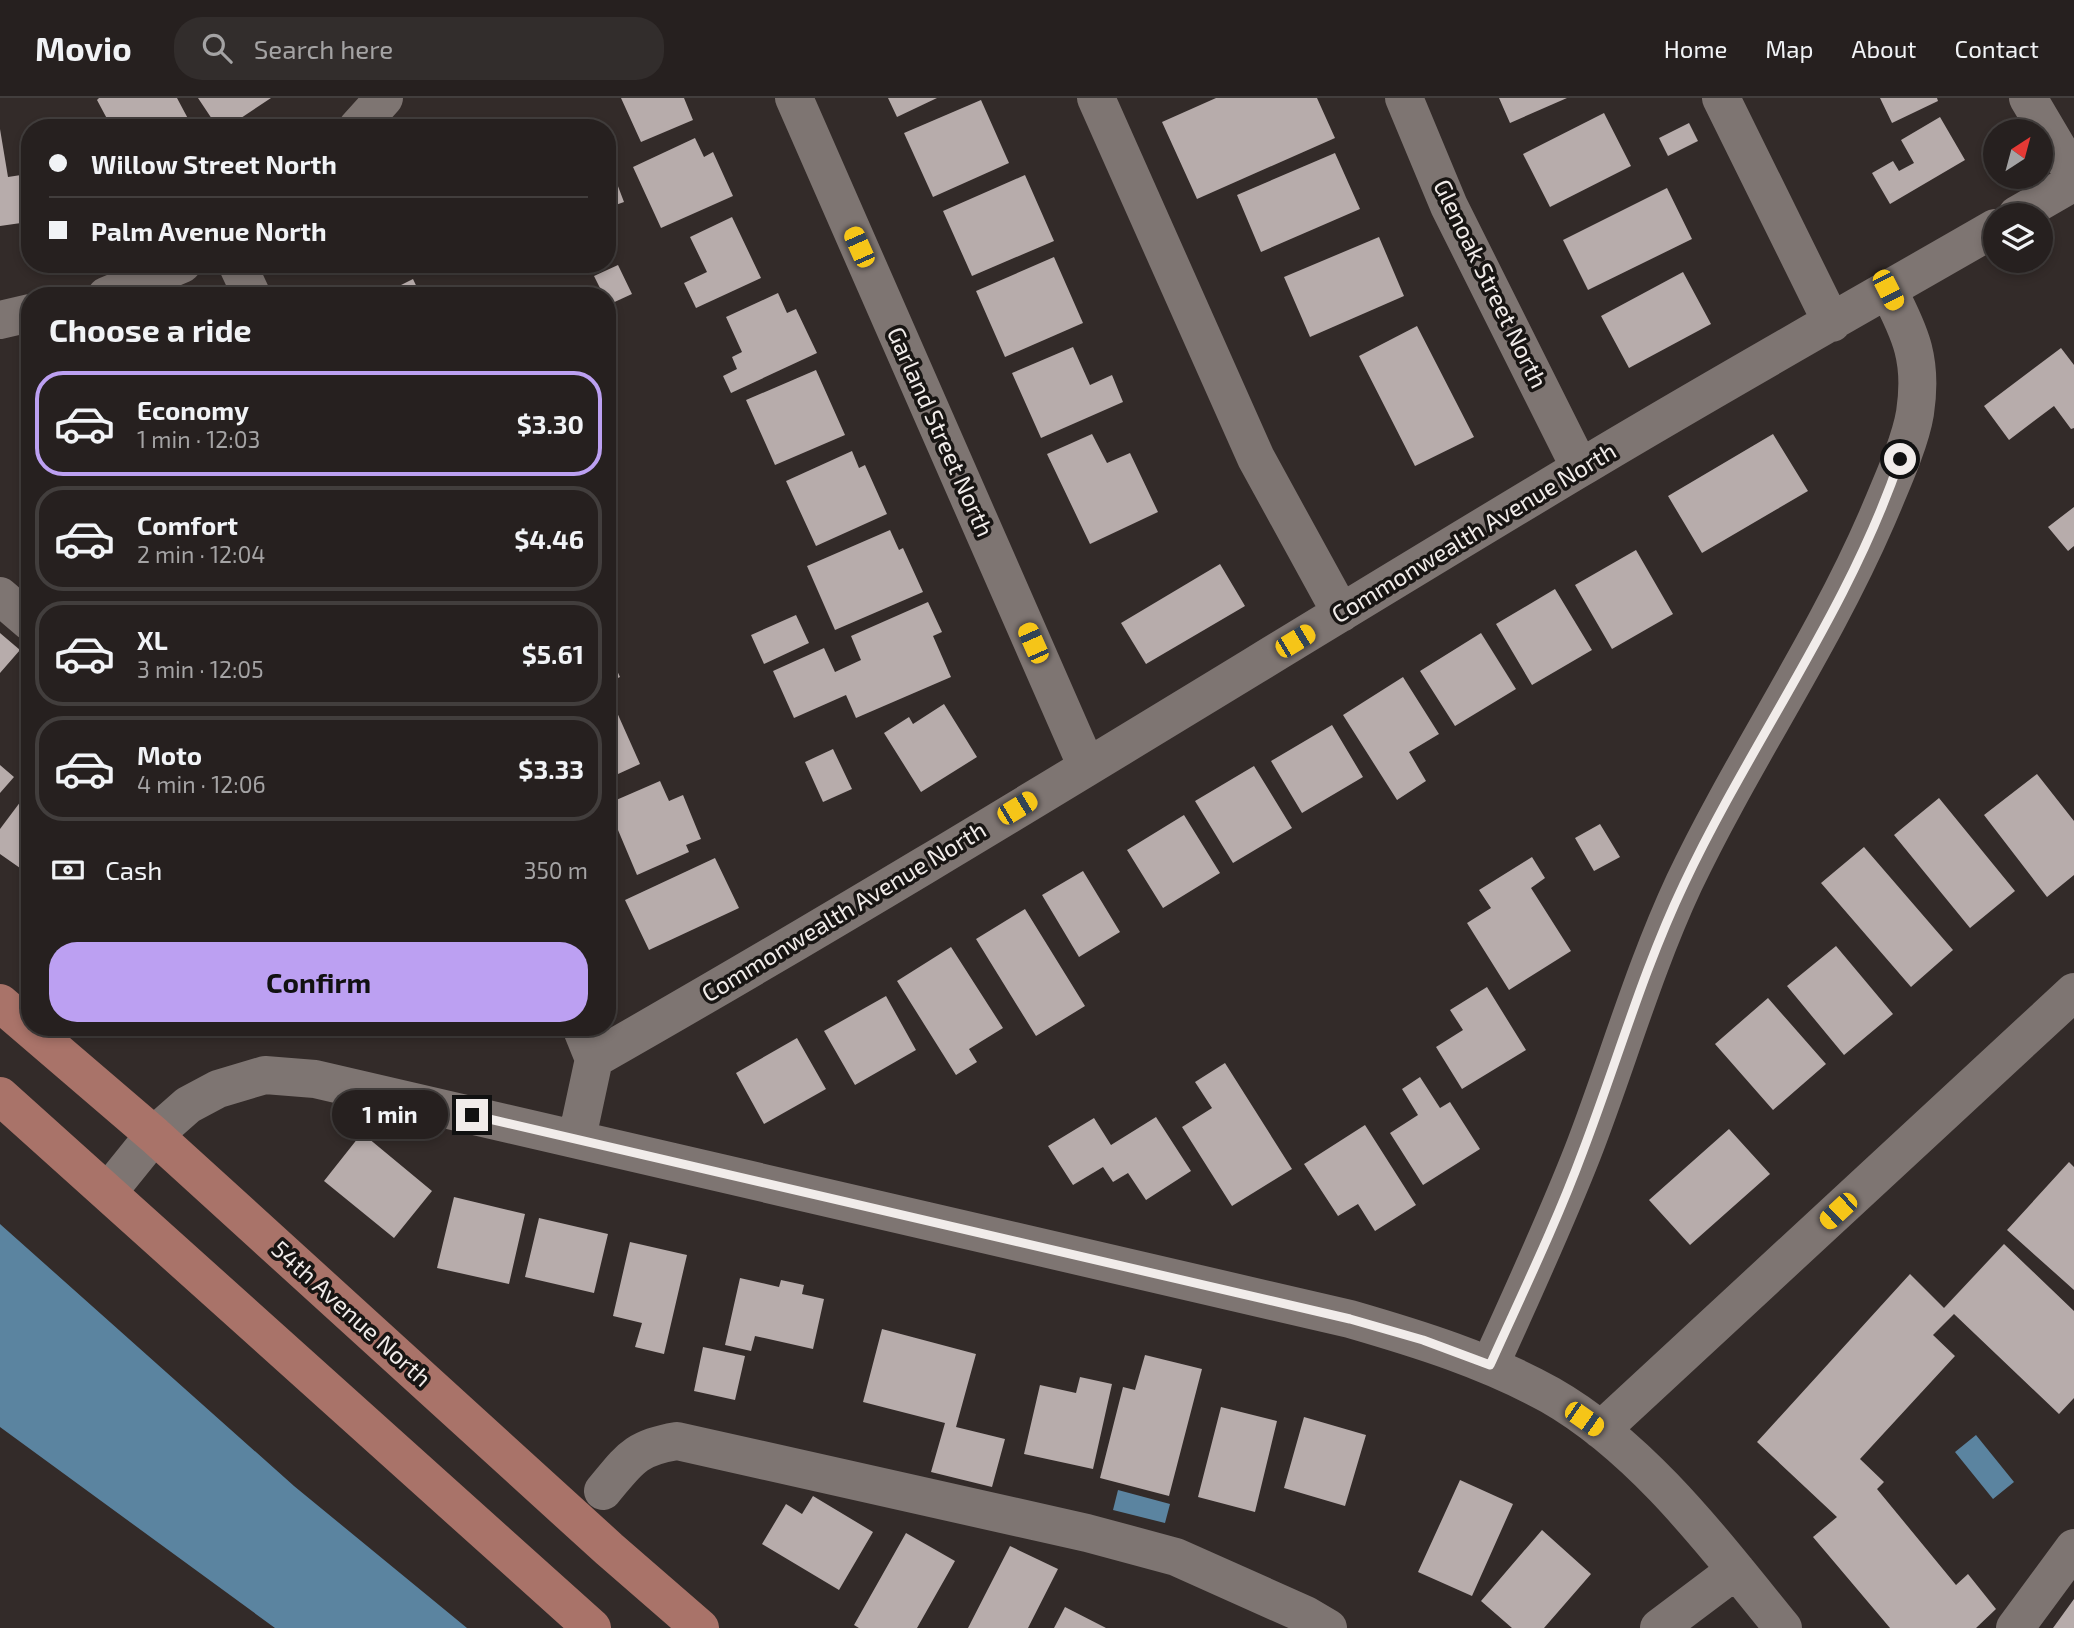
<!DOCTYPE html>
<html lang="en">
<head>
<meta charset="utf-8">
<style>
	:root { --surface:#26201f; --page:#322d2c; --text:#f1f3f6; --muted:#a4a3a4; --line:#423e3d; --accent:#bca0f2 }
	body { margin:0; font-family:"Exo 2",sans-serif; background:var(--page); color:var(--text); height:100vh; display:flex; flex-direction:column; font-size:26px; white-space:nowrap }
	* { box-sizing:border-box; margin:0 }
	p { font-size:23px; color:var(--muted) }
	.icon { flex:none; width:38px; height:38px; fill:none; stroke:currentColor; stroke-width:2; stroke-linecap:round; stroke-linejoin:round }
	.map { position:relative; flex:1; overflow:hidden }
	.drawer { position:absolute; left:21px; top:189px; width:595px; height:749px; display:flex; flex-direction:column; background:var(--surface); border-radius:28px; box-shadow:0 4px 10px #0003,0 0 0 2px var(--line) }
	.drawer>* { flex:none }
	.top-card { position:absolute; left:21px; top:21px; width:595px; height:154px; border-radius:28px; box-shadow:0 4px 10px #0003,0 0 0 2px var(--line); display:grid; align-content:center; height:154px; padding:0 28px; background:var(--surface) }
	.needle { width:46px; rotate:36deg }
	.controls { position:absolute; left:1983px; top:21px; display:grid; gap:14px }
	.controls a { display:grid; place-items:center; width:70px; height:70px; border-radius:50%; background:var(--surface); box-shadow:0 4px 10px #0003,0 0 0 2px var(--line); font-size:35px }
	.end { position:absolute; width:32px; height:32px; margin:-16px; border:9px solid #f1ecea; background:#111; box-shadow:0 0 0 4px #111 }
	.from { border-radius:50% }
	.bubble { position:absolute; height:49px; border-radius:24px; background:var(--surface); box-shadow:0 4px 10px #0003,0 0 0 2px var(--line); font-size:23px; font-weight:700; line-height:49px; text-align:center }
	.car { position:absolute; width:21px; height:42px; margin:-21px -10px; border-radius:9px; box-shadow:0 0 5px 2px #0007; background:linear-gradient(#f5c518 24%,#345 0 40%,#f5c518 0 76%,#345 0 86%,#f5c518 0) }
	.top-card b { display:flex; align-items:center; gap:24px; height:66px; font-size:26px }
	.top-card b+b { border-top:2px solid var(--line) }
	.top-card i { width:18px; height:18px; background:var(--text) }
	ul { padding:0; list-style:none }
	li { display:flex; align-items:center; gap:21px; height:105px; margin:0 14px 10px; padding:0 14px; border:4px solid var(--line); border-radius:28px }
	li div { flex:1 }
	li b { display:block; font-size:26px }
	li em { font-style:normal; font-weight:700 }
	li.on { border-color:var(--accent) }
	li>.icon { width:63px; height:63px; stroke-width:1.5 }
	h2 { padding:0 28px; font-size:32px; line-height:84px }
	.pay { display:flex; align-items:center; gap:18px; height:77px; padding:0 28px; font-size:26px }
	.pay p { margin-inline-start:auto }
	.primary-button { display:flex; gap:14px; margin-top:auto; padding:14px 28px }
	.primary-button a { flex:1; height:80px; border-radius:28px; background:var(--accent); color:#111; font-size:28px; font-weight:700; line-height:80px; text-align:center }
	header { display:flex; align-items:center; gap:42px; box-sizing:border-box; height:98px; padding:0 35px; background:var(--surface); border-bottom:2px solid var(--line) }
	header strong { font-size:33px }
	nav { display:flex; gap:38px; margin-inline-start:auto; font-size:24px }
	.search { width:490px; height:63px; background:var(--page); display:flex; align-items:center; gap:18px; box-sizing:border-box; padding:0 24px; border-radius:28px; color:var(--muted); font-size:26px }
	.map>svg:first-child { display:block }
	.water { fill:#5b84a0 }
	.building { fill:#b7acab }
	.lines { fill:none; stroke-linecap:round; stroke-linejoin:round }
	.minor { stroke:#7e7572; stroke-width:38 }
	.major { stroke:#a97369; stroke-width:38 }
	.route { stroke:#f1ecea; stroke-width:9 }
	.labels { text-anchor:middle; stroke-width:7; stroke-linejoin:round; paint-order:stroke }
	.street-label { font-size:24px; fill:#f1ecea; stroke:#181513 }
</style>
</head>
<body>
<header>
<strong>Movio</strong>
<div class="search"><svg class="icon" aria-label="search" viewBox="0 0 24 24"><circle cx="10" cy="10" r="6"/><path d="M15 15l6 6"/></svg>Search here</div>
<nav><a>Home</a><a>Map</a><a>About</a><a>Contact</a></nav>
</header>
<div class="map">
<svg width="2074" height="1530" viewBox="0 0 2074 1530">
	<rect width="100%" height="100%" fill="#332b29"/>
	<path class="water" d="M0 1126 294 1388 467 1530H275L0 1329Z
		M1976 1337 2014 1384 1993 1401 1955 1354Z
		M1118 1392 1170 1406 1165 1425 1113 1412Z"/>
	<path class="building" d="M99 0H177L193 30H112L97 2Z
		M198 0H271L226 30H218Z
		M621 0H684L693 22 641 44Z
		M888 0H937L897 19Z
		M1216 0H1317L1335 40 1197 101 1162 24Z
		M1499 0H1567L1510 25Z
		M1880 0H1937L1938 3 1892 25Z
		M981 2 1009 65 933 99 904 35Z
		M1604 15 1631 68 1550 109 1523 56Z
		M91 19 96 30H66Z
		M1940 19 1965 62 1890 106 1872 75 1893 63 1899 73 1914 65 1901 42Z
		M1689 25 1698 43 1668 58 1659 40Z
		M0 31 8 79 21 77 28 124 0 128Z
		M695 40 704 59 713 54 733 98 661 130 633 69Z
		M1335 55 1360 111 1261 154 1237 97Z
		M1025 77 1054 143 972 178 943 113Z
		M616 83 624 104 607 110V86Z
		M1667 90 1692 141 1588 192 1563 142Z
		M732 119 761 180 696 210 684 185 707 174 690 139Z
		M1379 139 1404 198 1310 239 1284 179Z
		M1054 159 1083 225 1005 259 976 193Z
		M374 166H395L385 177Z
		M618 167 632 196 608 207 607 198H604L594 178Z
		M1683 174 1711 226 1629 270 1601 218Z
		M413 181 421 198H379Z
		M778 195 787 215 796 211 817 255 731 295 723 278 737 271 732 259 742 254 726 219Z
		M1417 228 1474 339 1415 368 1359 258Z
		M1073 249 1090 287 1112 277 1123 304 1041 340 1012 275Z
		M2061 250 2074 267V330L2071 331 2054 308 2009 342 1984 308Z
		M816 272 845 337 775 367 746 302Z
		M1092 336 1107 365 1130 355 1158 414 1090 446 1047 356Z
		M1773 336 1808 393 1702 455 1668 398Z
		M852 353 859 370 865 367 887 416 816 448 786 383Z
		M2074 409V448L2068 453 2048 429Z
		M890 432 899 452 903 450 923 494 835 532 807 468Z
		M1636 452 1673 516 1612 551 1575 487Z
		M1220 466 1245 508 1146 566 1121 525Z
		M1555 491 1592 552 1532 587 1496 526Z
		M928 504 942 534 933 538 951 579 856 620 846 597 794 620 773 573 824 550 835 574 861 562 851 538Z
		M796 517 809 545 764 566 751 537Z
		M0 535 20 552 0 575Z
		M1481 535 1516 591 1455 628 1420 573Z
		M607 551 620 579 607 585Z
		M1403 579 1439 636 1409 654 1426 683 1397 702 1343 617Z
		M944 606 977 659 921 694 884 635 909 619 913 626Z
		M615 610 640 666 607 681V614Z
		M1332 627 1363 679 1302 715 1271 663Z
		M833 651 852 691 823 704 805 664Z
		M0 667 14 679 0 695Z
		M1254 668 1292 730 1233 765 1195 703Z
		M2037 676 2074 723V777L2047 799 1984 717Z
		M660 683 669 703 683 697 701 741 686 747 689 754 637 777 607 706Z
		M30 691V777L0 756V731Z
		M1939 700 2015 793 1970 830 1894 737Z
		M1184 717 1220 775 1163 810 1127 752Z
		M1600 726 1620 759 1594 773 1575 740Z
		M1864 749 1953 852 1911 889 1821 785Z
		M1532 759 1545 780 1531 790 1571 853 1509 892 1467 825 1491 810 1479 792Z
		M715 760 739 810 649 852 625 802Z
		M1083 773 1120 834 1079 859 1042 797Z
		M1025 811 1085 908 1036 938 976 841Z
		M1836 848 1893 916 1844 957 1787 888Z
		M951 849 1003 930 969 951 977 964 956 977 897 883Z
		M1487 889 1526 952 1462 991 1436 949 1463 932 1450 912Z
		M886 898 916 952 855 987 824 933Z
		M1768 900 1826 966 1773 1012 1715 946Z
		M797 940 826 991 764 1026 736 975Z
		M1225 965 1292 1071 1232 1108 1182 1029 1212 1010 1195 984Z
		M1420 979 1440 1010 1450 1004 1480 1051 1423 1087 1390 1035 1418 1017 1402 991Z
		M1156 1019 1191 1073 1146 1102 1128 1075 1113 1084 1103 1069 1073 1087 1048 1048 1094 1020 1111 1047Z
		M1365 1027 1416 1107 1375 1133 1358 1106 1338 1118 1304 1066Z
		M1729 1031 1770 1076 1690 1147 1649 1102Z
		M362 1035 432 1093 394 1140 324 1083Z
		M2069 1064 2074 1069V1192L2007 1132Z
		M454 1099 525 1116 509 1186 437 1170Z
		M539 1120 608 1136 594 1195 525 1179Z
		M630 1144 687 1157 664 1256 635 1249 642 1225 613 1218Z
		M2004 1146 2074 1213V1300L2059 1316 1954 1216 1933 1237 1955 1258 1860 1361 1884 1384 1877 1391 1956 1487 1968 1476 1996 1511 1976 1530H1890L1813 1439 1837 1419 1757 1344 1910 1176 1944 1210Z
		M740 1180 779 1189 781 1182 804 1187 802 1196 824 1201 813 1251 755 1238 751 1253 725 1247Z
		M882 1231 976 1256 956 1329 1005 1341 992 1389 931 1374 945 1325 863 1304Z
		M703 1249 745 1258 735 1302 694 1293Z
		M1145 1257 1202 1271 1169 1398 1100 1380 1123 1289 1135 1292Z
		M1080 1279 1112 1286 1093 1371 1024 1356 1040 1287 1076 1295Z
		M1221 1309 1277 1323 1255 1414 1198 1399Z
		M1304 1319 1366 1337 1345 1408 1284 1390Z
		M1460 1382 1513 1406 1472 1498 1418 1474Z
		M813 1398 873 1434 839 1492 762 1446 786 1406 802 1416Z
		M1542 1432 1591 1476 1544 1530H1512L1481 1503Z
		M906 1435 955 1463 917 1530H859L854 1527Z
		M1010 1448 1058 1471 1028 1530H968Z
		M2074 1501V1530H2053Z
		M1065 1509 1106 1530H1054Z"/>
	<g class="lines">
		<path class="minor" d="M794 0 1087 669
			M1096 0 1256 360 1341 515
			M1404 0 1449 108 1580 370
			M1721 0 1832 225
			M2028 0 2074 78
			M357 30 384 0
			M2017 117 2074 84
			M237 166 252 198
			M106 198 182 166
			M0 222 30 215
			M0 498 30 524
			M594 961C926 772 1250 568 1577 372 1715 289 1856 210 1995 130
			M577 1040 594 961 581 929
			M108 1094 154 1037 188 1007 218 991 265 977 315 981 1350 1221C1419 1241 1487 1262 1550 1297 1643 1350 1716 1448 1783 1530
			M1490 1267C1522 1197 1554 1127 1582 1056 1617 966 1643 873 1684 785 1743 661 1822 547 1877 420 1889 391 1910 346 1915 315 1923 263 1911 236 1888 192
			M1601 1332 2074 894
			M603 1393C629 1362 634 1350 677 1343L1087 1435 1176 1459 1306 1517 1328 1530
			M1659 1530 1736 1472
			M2015 1530 2074 1450"/>
		<path class="major" d="M0 905 154 1037 609 1451 700 1530
			M0 998 592 1530"/>
	</g>
	<g class="lines">
		<path class="route" d="M472 1017 1350 1221 1423 1242 1490 1267C1522 1196 1556 1126 1583 1053 1617 964 1643 872 1684 786 1752 642 1849 512 1900 361"/>
	</g>
	<g class="labels">
		<g class="street-label">
			<text transform="translate(1490 186) rotate(64)" y="8">Glenoak Street North</text>
			<text transform="translate(940 334) rotate(66)" y="8">Garland Street North</text>
			<text transform="translate(1474 435) rotate(-31)" y="8">Commonwealth Avenue North</text>
			<text transform="translate(844 814) rotate(-31)" y="8">Commonwealth Avenue North</text>
			<text transform="translate(351 1216) rotate(42)" y="8">54th Avenue North</text>
		</g>
	</g>
</svg>
<div class="controls">
<a><svg class="needle" viewBox="-14 -14 28 28"><path d="M0-13l5 13h-10z" fill="#e53935"/><path d="M0 13l5-13h-10z" fill="#a4a3a4"/></svg></a>
<a><svg class="icon" aria-label="layers" viewBox="0 0 24 24"><path d="M12 4l9 5-9 5-9-5zM3 14l9 5 9-5"/></svg></a>
</div>
<i class="end from" style="left:1900px;top:361px"></i>
<i class="end" style="left:472px;top:1017px"></i>
<div class="bubble" style="left:332px;top:992px;width:116px">1 min</div>
<i class="car" style="left:859px;top:149px;rotate:336deg"></i>
<i class="car" style="left:1888px;top:192px;rotate:153deg"></i>
<i class="car" style="left:1295px;top:543px;rotate:59deg"></i>
<i class="car" style="left:1033px;top:545px;rotate:336deg"></i>
<i class="car" style="left:1017px;top:710px;rotate:59deg"></i>
<i class="car" style="left:1838px;top:1113px;rotate:227deg"></i>
<i class="car" style="left:1584px;top:1321px;rotate:125deg"></i>
<div class="top-card">
<b><i class="from"></i>Willow Street North</b>
<b><i></i>Palm Avenue North</b>
</div>
<section class="drawer">
<h2>Choose a ride</h2>
<ul>
<li class="on"><svg class="icon" aria-label="car" viewBox="0 0 24 24"><path d="M5 17H2v-5l4-1 3-4h7l3 4 3 1v5h-3M9 17h6M6 11h13"/><circle cx="7" cy="17" r="2"/><circle cx="17" cy="17" r="2"/></svg><div><b>Economy</b><p>1 min · 12:03</p></div><em>$3.30</em></li>
<li><svg class="icon" aria-label="car" viewBox="0 0 24 24"><path d="M5 17H2v-5l4-1 3-4h7l3 4 3 1v5h-3M9 17h6M6 11h13"/><circle cx="7" cy="17" r="2"/><circle cx="17" cy="17" r="2"/></svg><div><b>Comfort</b><p>2 min · 12:04</p></div><em>$4.46</em></li>
<li><svg class="icon" aria-label="car" viewBox="0 0 24 24"><path d="M5 17H2v-5l4-1 3-4h7l3 4 3 1v5h-3M9 17h6M6 11h13"/><circle cx="7" cy="17" r="2"/><circle cx="17" cy="17" r="2"/></svg><div><b>XL</b><p>3 min · 12:05</p></div><em>$5.61</em></li>
<li><svg class="icon" aria-label="car" viewBox="0 0 24 24"><path d="M5 17H2v-5l4-1 3-4h7l3 4 3 1v5h-3M9 17h6M6 11h13"/><circle cx="7" cy="17" r="2"/><circle cx="17" cy="17" r="2"/></svg><div><b>Moto</b><p>4 min · 12:06</p></div><em>$3.33</em></li>
</ul>
<div class="pay"><svg class="icon" aria-label="cash" viewBox="0 0 24 24"><path d="M3 7h18v10H3z"/><circle cx="12" cy="12" r="2"/></svg>Cash<p>350 m</p></div>
<div class="primary-button"><a>Confirm</a></div>
</section>
</div>
</body>
</html>
